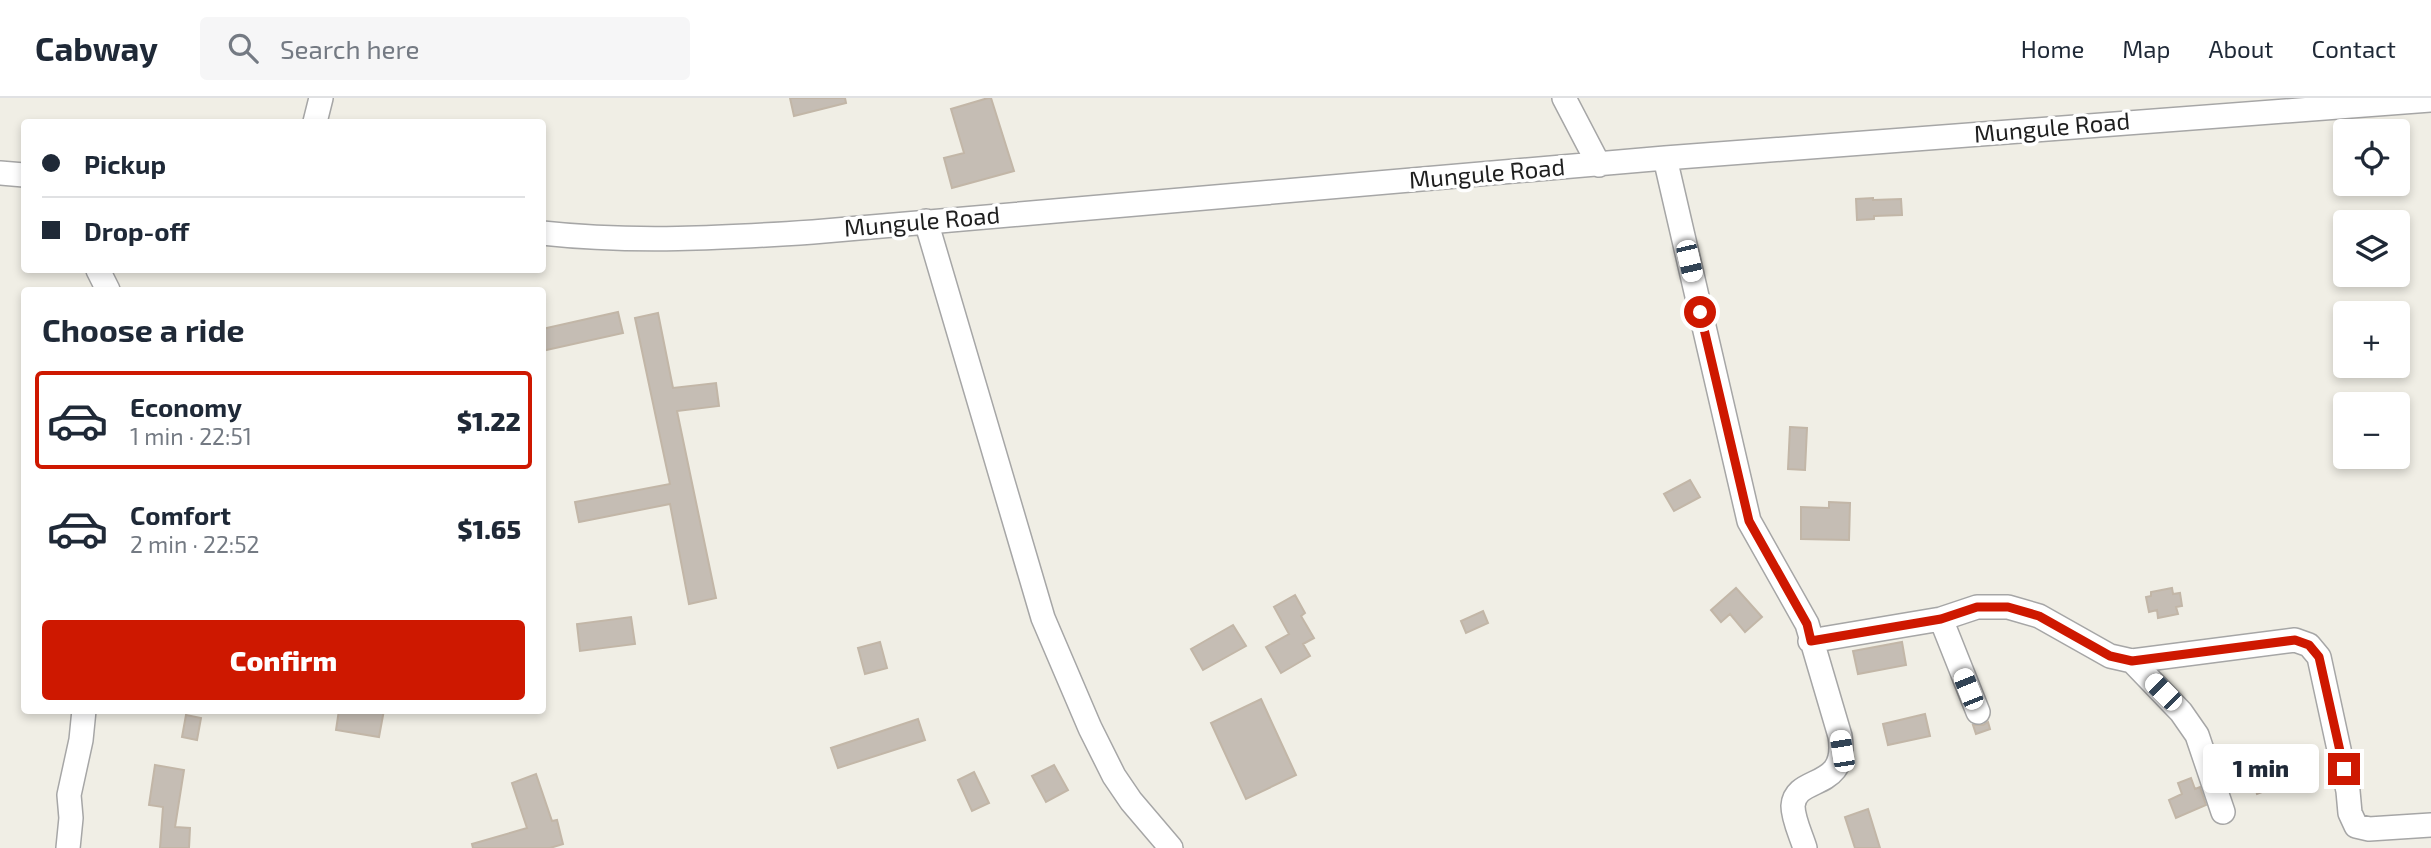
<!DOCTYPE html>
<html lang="en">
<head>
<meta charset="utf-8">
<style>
	:root { --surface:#fff; --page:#f6f6f7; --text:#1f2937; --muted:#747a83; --line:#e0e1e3; --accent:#ce1800 }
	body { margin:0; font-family:"Exo 2",sans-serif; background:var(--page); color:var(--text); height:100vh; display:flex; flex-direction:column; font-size:26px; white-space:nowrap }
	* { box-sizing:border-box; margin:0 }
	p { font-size:23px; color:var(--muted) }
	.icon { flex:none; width:38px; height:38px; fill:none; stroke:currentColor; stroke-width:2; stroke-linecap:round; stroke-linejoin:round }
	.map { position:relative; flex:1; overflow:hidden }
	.side { position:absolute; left:21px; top:189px; width:525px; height:427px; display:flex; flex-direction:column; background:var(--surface); border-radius:7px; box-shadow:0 4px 10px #0003 }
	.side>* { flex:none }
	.banner { position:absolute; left:21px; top:21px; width:525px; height:154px; border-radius:7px; box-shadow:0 4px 10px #0003; display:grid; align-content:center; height:154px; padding:0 21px; background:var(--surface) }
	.tools { position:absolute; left:2333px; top:21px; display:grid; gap:14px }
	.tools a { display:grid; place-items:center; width:77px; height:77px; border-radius:7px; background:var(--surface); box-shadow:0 4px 10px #0003; font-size:35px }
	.end { position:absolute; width:32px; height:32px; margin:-16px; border:9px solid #ce1800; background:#fff; box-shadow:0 0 0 4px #fff }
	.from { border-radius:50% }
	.bubble { position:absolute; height:49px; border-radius:7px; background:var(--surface); box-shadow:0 4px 10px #0003; font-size:23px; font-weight:800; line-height:49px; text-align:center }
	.car { position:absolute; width:21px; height:42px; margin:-21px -10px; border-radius:9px; box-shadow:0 0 5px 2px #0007; background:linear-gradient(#fff 24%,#345 0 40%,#fff 0 76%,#345 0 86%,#fff 0) }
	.banner b { display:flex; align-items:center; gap:24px; height:66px; font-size:26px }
	.banner b+b { border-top:2px solid var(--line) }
	.banner i { width:18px; height:18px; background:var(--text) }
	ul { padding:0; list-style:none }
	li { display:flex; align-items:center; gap:21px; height:98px; margin:0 14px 10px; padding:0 7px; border:4px solid transparent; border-radius:7px }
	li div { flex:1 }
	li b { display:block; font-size:26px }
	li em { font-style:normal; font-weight:800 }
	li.selected { border-color:var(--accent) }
	li>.icon { width:63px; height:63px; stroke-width:1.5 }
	h2 { padding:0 21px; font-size:32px; line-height:84px }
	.button { display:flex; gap:14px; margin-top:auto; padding:14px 21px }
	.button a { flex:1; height:80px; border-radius:7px; background:var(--accent); color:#fff; font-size:28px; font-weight:800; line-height:80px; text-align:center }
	header { display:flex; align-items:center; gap:42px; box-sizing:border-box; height:98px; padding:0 35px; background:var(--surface); border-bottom:2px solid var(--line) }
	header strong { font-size:33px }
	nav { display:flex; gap:38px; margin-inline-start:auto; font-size:24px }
	.search { width:490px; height:63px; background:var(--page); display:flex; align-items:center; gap:18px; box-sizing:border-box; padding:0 24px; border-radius:7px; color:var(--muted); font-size:26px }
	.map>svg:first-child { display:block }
	.building { fill:#c5bdb4; stroke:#c2b6a7; stroke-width:2 }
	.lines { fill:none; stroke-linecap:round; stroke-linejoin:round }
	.minor-casing { stroke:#a6a6a6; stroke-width:26 }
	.minor { stroke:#fff; stroke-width:23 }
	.route { stroke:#ce1800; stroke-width:9 }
	.labels { text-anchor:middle; stroke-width:7; stroke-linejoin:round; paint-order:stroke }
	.street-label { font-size:24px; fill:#1f1f1f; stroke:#fff }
</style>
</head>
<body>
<header>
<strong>Cabway</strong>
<div class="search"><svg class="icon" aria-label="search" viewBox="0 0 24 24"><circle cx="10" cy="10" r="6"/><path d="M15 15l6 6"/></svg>Search here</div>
<nav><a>Home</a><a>Map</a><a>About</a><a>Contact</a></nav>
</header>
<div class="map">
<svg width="2431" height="750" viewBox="0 0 2431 750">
	<rect width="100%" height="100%" fill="#f0eee5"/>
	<path class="building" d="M790 0H845L846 5 794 18Z
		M988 0H991L1014 73 952 90 944 60 964 55 951 11Z
		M1873 100V102L1901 101 1902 117 1874 118V121L1857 122 1856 101Z
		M618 214 623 235 542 253V231Z
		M658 215 673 290 716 285 719 308 677 313 716 500 689 506 670 406 579 424 575 404 670 386 635 220Z
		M1790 329 1807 330 1805 372 1788 371Z
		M1690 382 1700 399 1674 413 1664 396Z
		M1829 404 1850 405 1849 442 1801 441V409L1829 410Z
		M1736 490 1762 519 1745 534 1730 516 1721 524 1711 512Z
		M2172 490 2173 496 2180 495 2182 508 2176 509 2178 516 2158 520 2157 512 2149 514 2146 499 2151 498V494Z
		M1295 497 1305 515 1301 518 1314 540 1303 546 1310 558 1281 575 1266 549 1289 536 1274 509Z
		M1483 513 1488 525 1466 535 1461 523Z
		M631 519 635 546 580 553 577 526Z
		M1233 527 1246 548 1203 572 1191 551Z
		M880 544 887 570 865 576 858 550Z
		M1902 544 1906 567 1858 576 1853 553Z
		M1261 601 1296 677 1246 701 1211 625Z
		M339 612H384L379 639 336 632Z
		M1925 616 1930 638 1888 647 1883 626Z
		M186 617 201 620 197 642 182 639Z
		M918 621 925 642 838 670 831 650Z
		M1988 624 1990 631 1976 636 1973 627H1983Z
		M2278 660 2283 678 2271 682 2273 690 2257 696 2249 669Z
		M155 667 184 672 175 729 190 730 189 750H160L163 709 149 707Z
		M1054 667 1068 692 1046 704 1032 678Z
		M974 674 989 705 972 713 958 682Z
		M536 676 552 723 557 722 563 746 550 750H473L472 746 527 730 512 685Z
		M2191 680 2195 691 2200 689 2206 707 2176 720 2169 702 2182 696 2178 685Z
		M1868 711 1880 750H1855L1845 719Z"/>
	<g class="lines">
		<g class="minor-casing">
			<path id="minor" d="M1564 0 1599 67
				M315 24 321 0
				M1665 60 1749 423 1807 526 1840 638C1849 694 1795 676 1793 708 1793 721 1801 737 1805 750
				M0 75 24 77
				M926 123 1043 520 1090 630 1114 678 1131 703 1171 750
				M542 135C633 145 723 140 813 134L1665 60 2431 2
				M98 172 108 192
				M1941 521 1978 614
				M1810 543 1941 521 1977 509H2008L2039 518 2110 558 2132 563 2295 542 2309 547 2319 559 2348 693 2350 715 2356 728 2369 731 2431 727
				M2132 563 2181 614 2197 637 2223 714
				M68 750 71 720 69 697 81 642 84 612"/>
		</g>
		<use href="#minor" class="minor"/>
	</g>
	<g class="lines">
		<path class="route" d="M1700 214 1749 423 1807 526 1811 543 1941 521 1977 509H2008L2039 518 2110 558 2132 563 2295 542 2309 547 2319 559 2344 671"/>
	</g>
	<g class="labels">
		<g class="street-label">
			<text transform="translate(2052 30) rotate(-5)" y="8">Mungule Road</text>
			<text transform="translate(1487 76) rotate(-5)" y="8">Mungule Road</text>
			<text transform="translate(922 124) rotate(-5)" y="8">Mungule Road</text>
		</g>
	</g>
</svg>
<div class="tools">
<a><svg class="icon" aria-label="locate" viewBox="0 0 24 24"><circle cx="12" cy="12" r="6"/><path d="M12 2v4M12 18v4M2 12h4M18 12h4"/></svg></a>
<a><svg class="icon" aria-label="layers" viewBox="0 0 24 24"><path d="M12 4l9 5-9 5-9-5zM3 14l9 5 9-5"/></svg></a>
<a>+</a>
<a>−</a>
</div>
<i class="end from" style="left:1700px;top:214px"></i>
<i class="end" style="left:2344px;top:671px"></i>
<div class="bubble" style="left:2203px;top:646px;width:116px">1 min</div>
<i class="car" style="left:1689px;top:163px;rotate:167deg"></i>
<i class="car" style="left:1968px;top:591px;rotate:338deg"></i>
<i class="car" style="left:2163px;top:594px;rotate:315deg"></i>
<i class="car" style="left:1842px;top:653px;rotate:351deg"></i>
<div class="banner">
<b><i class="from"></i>Pickup</b>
<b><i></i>Drop-off</b>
</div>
<section class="side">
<h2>Choose a ride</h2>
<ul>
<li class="selected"><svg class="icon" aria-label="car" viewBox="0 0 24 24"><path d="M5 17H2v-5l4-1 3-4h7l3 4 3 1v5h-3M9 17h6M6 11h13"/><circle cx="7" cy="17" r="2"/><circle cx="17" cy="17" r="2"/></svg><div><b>Economy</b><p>1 min · 22:51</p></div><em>$1.22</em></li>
<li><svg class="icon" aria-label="car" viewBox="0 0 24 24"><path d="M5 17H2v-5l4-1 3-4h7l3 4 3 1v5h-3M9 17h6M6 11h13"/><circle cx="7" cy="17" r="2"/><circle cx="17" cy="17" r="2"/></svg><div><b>Comfort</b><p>2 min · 22:52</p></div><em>$1.65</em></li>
</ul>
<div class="button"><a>Confirm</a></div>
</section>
</div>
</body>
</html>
